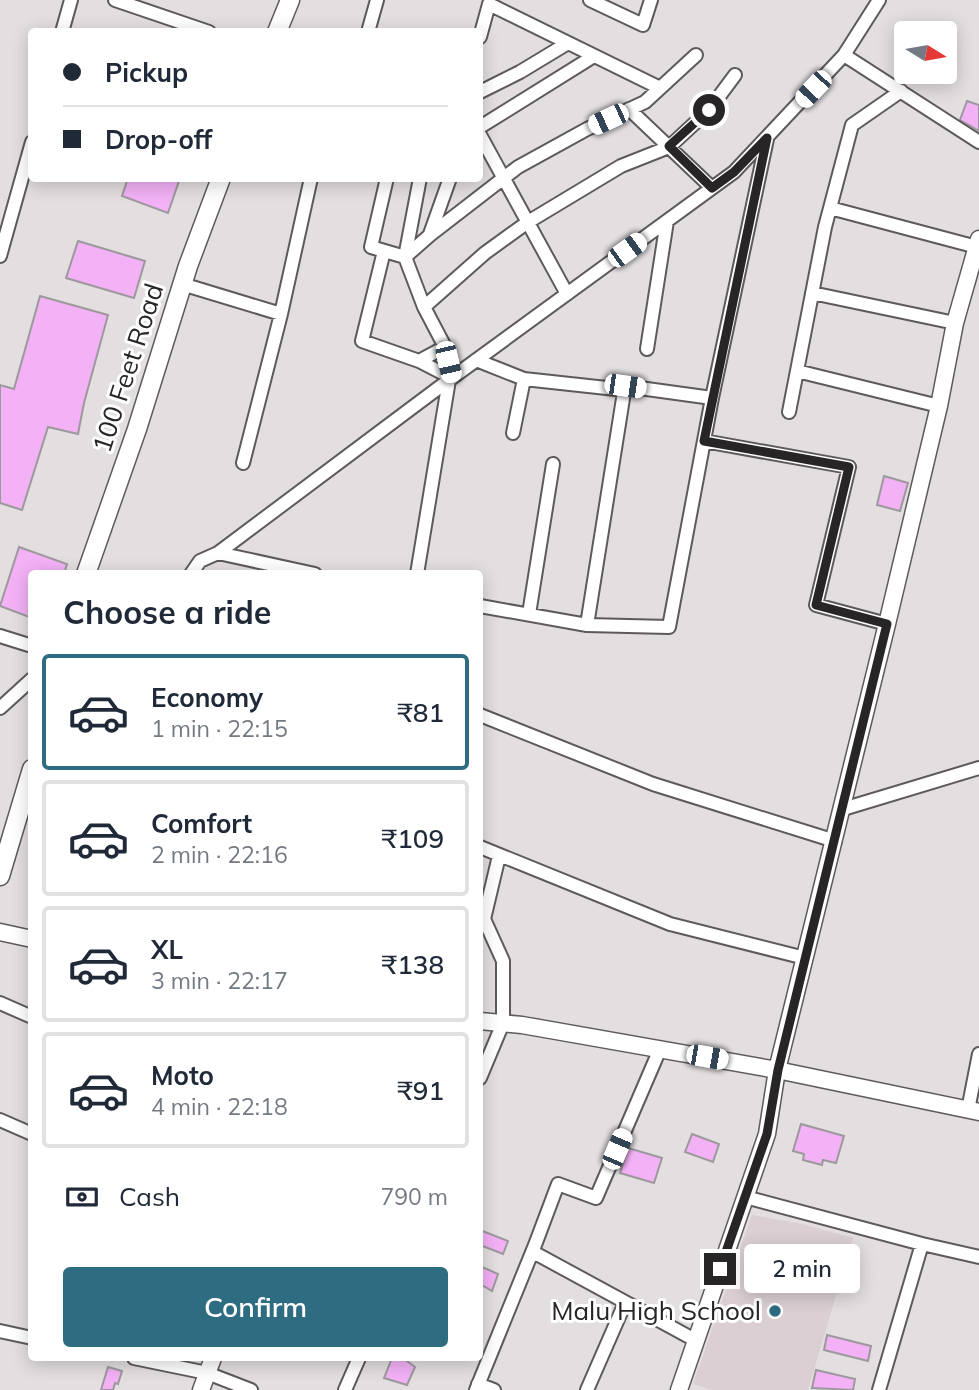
<!DOCTYPE html>
<html lang="en">
<head>
<meta charset="utf-8">
<style>
	:root { --surface:#fff; --page:#f2f2f3; --text:#1f2937; --muted:#747a83; --line:#e0e1e3; --accent:#2d6c81 }
	body { margin:0; font-family:Mulish,sans-serif; background:var(--page); color:var(--text); height:100vh; display:flex; flex-direction:column; font-size:26px; white-space:nowrap }
	* { box-sizing:border-box; margin:0 }
	p { font-size:23px; color:var(--muted) }
	.icon { flex:none; width:38px; height:38px; fill:none; stroke:currentColor; stroke-width:2; stroke-linecap:round; stroke-linejoin:round }
	.map { position:relative; flex:1; overflow:hidden }
	.details { position:absolute; left:28px; top:570px; width:455px; height:791px; display:flex; flex-direction:column; background:var(--surface); border-radius:7px; box-shadow:0 4px 18px #0003 }
	.details>* { flex:none }
	.hud { position:absolute; left:28px; top:28px; width:455px; height:154px; border-radius:7px; box-shadow:0 4px 18px #0003; display:grid; align-content:center; height:154px; padding:0 35px; background:var(--surface) }
	.needle { width:46px; rotate:101deg }
	.controls { position:absolute; left:894px; top:21px; display:grid; gap:14px }
	.controls a { display:grid; place-items:center; width:63px; height:63px; border-radius:7px; background:var(--surface); box-shadow:0 4px 18px #0003; font-size:35px }
	.end { position:absolute; width:32px; height:32px; margin:-16px; border:9px solid #272525; background:#fff; box-shadow:0 0 0 4px #fff }
	.from { border-radius:50% }
	.bubble { position:absolute; height:49px; border-radius:7px; background:var(--surface); box-shadow:0 4px 18px #0003; font-size:23px; font-weight:600; line-height:49px; text-align:center }
	.car { position:absolute; width:21px; height:42px; margin:-21px -10px; border-radius:9px; box-shadow:0 0 5px 2px #0007; background:linear-gradient(#fff 24%,#345 0 40%,#fff 0 76%,#345 0 86%,#fff 0) }
	.hud b { display:flex; align-items:center; gap:24px; height:66px; font-size:26px }
	.hud b+b { border-top:2px solid var(--line) }
	.hud i { width:18px; height:18px; background:var(--text) }
	ul { padding:0; list-style:none }
	li { display:flex; align-items:center; gap:21px; height:116px; margin:0 14px 10px; padding:0 21px; border:4px solid var(--line); border-radius:7px }
	li div { flex:1 }
	li b { display:block; font-size:26px }
	li em { font-style:normal; font-weight:600 }
	li.on { border-color:var(--accent) }
	li>.icon { width:63px; height:63px; stroke-width:1.5 }
	h2 { padding:0 35px; font-size:32px; line-height:84px }
	.pay { display:flex; align-items:center; gap:18px; height:77px; padding:0 35px; font-size:26px }
	.pay p { margin-inline-start:auto }
	.action { display:flex; gap:14px; margin-top:auto; padding:14px 35px }
	.action a { flex:1; height:80px; border-radius:7px; background:var(--accent); color:#fff; font-size:28px; font-weight:600; line-height:80px; text-align:center }
	.map>svg:first-child { display:block }
	.built { fill:#dbcfd3 }
	.building { fill:#f3b1f6; stroke:#9c999c; stroke-width:2 }
	.lines { fill:none; stroke-linecap:round; stroke-linejoin:round }
	.minor-casing { stroke:#5e5a5b; stroke-width:16 }
	.tertiary-casing { stroke:#5e5a5b; stroke-width:19 }
	.secondary-casing { stroke:#5e5a5b; stroke-width:21 }
	.minor { stroke:#fff; stroke-width:12 }
	.tertiary { stroke:#fff; stroke-width:16 }
	.secondary { stroke:#fff; stroke-width:18 }
	.route { stroke:#272525; stroke-width:9 }
	.poi-dot { fill:#2d6c81; stroke:#fff; stroke-width:2.5 }
	.labels { text-anchor:middle; stroke-width:6; stroke-linejoin:round; paint-order:stroke }
	.street-label { font-size:26px; fill:#272525; stroke:#fff }
	.poi-label { font-size:26px; fill:#272525; stroke:#fff; text-anchor:end }
</style>
</head>
<body>
<div class="map">
<svg width="979" height="1390" viewBox="0 0 979 1390">
	<rect width="100%" height="100%" fill="#e3dee0"/>
	<path class="built" d="M752 1215 802 1224 853 1238 808 1390H712L693 1384Z"/>
	<path class="building" d="M967 101 979 105V131L960 120Z
		M128 178H180L168 213 122 196Z
		M78 241 145 261 134 298 66 278Z
		M40 296 108 315 84 403 78 434 48 427 22 510 0 503V385L14 389Z
		M884 476 908 483 900 511 877 505Z
		M19 547 67 564 64 574H32V618L0 606Z
		M801 1124 844 1136 836 1163 823 1160 822 1165 803 1160 804 1154 793 1151Z
		M692 1134 719 1144 713 1162 685 1152Z
		M628 1148 662 1158 654 1183 620 1173Z
		M480 1230 508 1241 503 1254 480 1245Z
		M480 1266 498 1274 492 1291 480 1284Z
		M827 1335 871 1346 868 1361 824 1350Z
		M392 1358H403L415 1367 407 1385 384 1378Z
		M108 1367 122 1371 118 1384 115 1383 113 1390H101Z
		M816 1370 855 1379 853 1390 812 1388Z"/>
	<g class="lines">
		<g class="minor-casing">
			<path id="minor" d="M115 0 209 32
				M590 0 643 25 651 0
				M62 32 71 0
				M368 32 377 0
				M480 37 489 4 660 88
				M844 55 979 142
				M480 92 520 72 568 43
				M629 109 712 188
				M480 127 594 56
				M480 135 567 294
				M387 178 371 247 405 257 420 178
				M830 208 977 247
				M430 234 450 178
				M384 251 362 341 419 361 445 347
				M0 256 32 142
				M182 284 281 314
				M812 293 955 323
				M424 307 485 253 528 222 621 166 669 147 709 110 735 75
				M647 349 667 221
				M476 360 524 379 625 390
				M419 361 452 378
				M797 371 939 406
				M452 378 445 347 424 307 405 257 430 235 518 167 587 129 645 102 696 55
				M789 412 825 227 852 125 901 91
				M513 433 524 379
				M704 441 849 467 816 605 887 624
				M243 463 281 314 311 178
				M218 553 315 574
				M191 574 200 561 218 553 449 380 734 172 844 55 879 0
				M417 574 449 380
				M480 606 587 625 669 627 712 398 767 139
				M529 614 553 464
				M587 625 625 386 712 398
				M0 636 32 646
				M0 708 32 679
				M480 715 653 784 835 841
				M843 809 979 768
				M480 847 670 924 805 958
				M0 1003 32 1017
				M480 1078 503 1023V961L484 919 499 856
				M968 1110 979 1054
				M0 1120 32 1134
				M745 1197 922 1244
				M533 1252 695 1340
				M0 1331 32 1338
				M134 1358 207 1373 251 1390
				M478 1384 494 1390
				M345 1390 359 1358
				M476 1390 535 1245 558 1184 596 1198 660 1049
				M587 1390 625 1303
				M879 1390 922 1244 979 1257"/>
		</g>
		<g class="tertiary-casing">
			<path id="tertiary" d="M0 932 32 939
				M480 1021 522 1025 777 1070 979 1112
				M201 1390 213 1358
				M679 1390 767 1134 777 1070 887 624 939 406 955 323 979 239"/>
		</g>
		<g class="secondary-casing">
			<path id="secondary" d="M277 32 290 0
				M86 574 137 429 188 266 221 178
				M0 876 32 769"/>
		</g>
		<use href="#minor" class="minor"/>
		<use href="#tertiary" class="tertiary"/>
		<use href="#secondary" class="secondary"/>
	</g>
	<g class="lines">
		<path class="route" d="M709 110 669 146 712 188 734 172 767 138 704 441 849 467 816 605 887 624 778 1070 767 1134 720 1269"/>
	</g>
	<circle class="poi-dot" cx="775" cy="1311" r="7"/>
	<g class="labels">
		<g class="street-label">
			<text transform="translate(128 368) rotate(-72)" y="9">100 Feet Road</text>
		</g>
		<g class="poi-label">
			<text x="761" y="1320">Malu High School</text>
		</g>
	</g>
</svg>
<div class="controls">
<a><svg class="needle" viewBox="-14 -14 28 28"><path d="M0-13l5 13h-10z" fill="#e53935"/><path d="M0 13l5-13h-10z" fill="#747a83"/></svg></a>
</div>
<i class="end from" style="left:709px;top:110px"></i>
<i class="end" style="left:720px;top:1269px"></i>
<div class="bubble" style="left:744px;top:1244px;width:116px">2 min</div>
<i class="car" style="left:813px;top:89px;rotate:223deg"></i>
<i class="car" style="left:608px;top:119px;rotate:245deg"></i>
<i class="car" style="left:627px;top:250px;rotate:54deg"></i>
<i class="car" style="left:448px;top:362px;rotate:167deg"></i>
<i class="car" style="left:625px;top:386px;rotate:98deg"></i>
<i class="car" style="left:707px;top:1057px;rotate:100deg"></i>
<i class="car" style="left:617px;top:1149px;rotate:23deg"></i>
<div class="hud">
<b><i class="from"></i>Pickup</b>
<b><i></i>Drop-off</b>
</div>
<section class="details">
<h2>Choose a ride</h2>
<ul>
<li class="on"><svg class="icon" aria-label="car" viewBox="0 0 24 24"><path d="M5 17H2v-5l4-1 3-4h7l3 4 3 1v5h-3M9 17h6M6 11h13"/><circle cx="7" cy="17" r="2"/><circle cx="17" cy="17" r="2"/></svg><div><b>Economy</b><p>1 min · 22:15</p></div><em>₹81</em></li>
<li><svg class="icon" aria-label="car" viewBox="0 0 24 24"><path d="M5 17H2v-5l4-1 3-4h7l3 4 3 1v5h-3M9 17h6M6 11h13"/><circle cx="7" cy="17" r="2"/><circle cx="17" cy="17" r="2"/></svg><div><b>Comfort</b><p>2 min · 22:16</p></div><em>₹109</em></li>
<li><svg class="icon" aria-label="car" viewBox="0 0 24 24"><path d="M5 17H2v-5l4-1 3-4h7l3 4 3 1v5h-3M9 17h6M6 11h13"/><circle cx="7" cy="17" r="2"/><circle cx="17" cy="17" r="2"/></svg><div><b>XL</b><p>3 min · 22:17</p></div><em>₹138</em></li>
<li><svg class="icon" aria-label="car" viewBox="0 0 24 24"><path d="M5 17H2v-5l4-1 3-4h7l3 4 3 1v5h-3M9 17h6M6 11h13"/><circle cx="7" cy="17" r="2"/><circle cx="17" cy="17" r="2"/></svg><div><b>Moto</b><p>4 min · 22:18</p></div><em>₹91</em></li>
</ul>
<div class="pay"><svg class="icon" aria-label="cash" viewBox="0 0 24 24"><path d="M3 7h18v10H3z"/><circle cx="12" cy="12" r="2"/></svg>Cash<p>790 m</p></div>
<div class="action"><a>Confirm</a></div>
</section>
</div>
</body>
</html>
